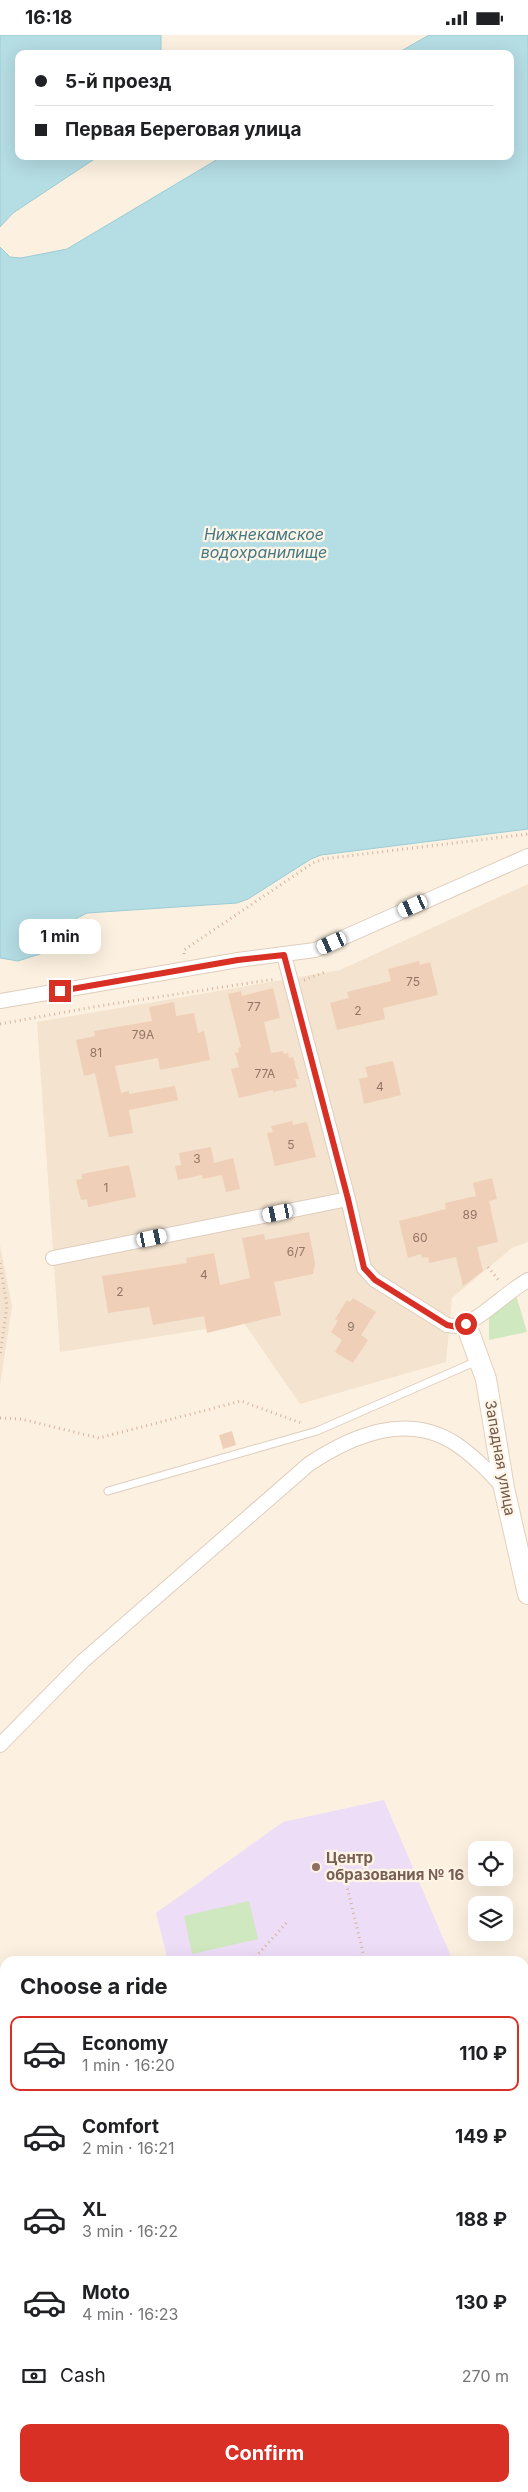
<!DOCTYPE html>
<html lang="en">
<head>
<meta charset="utf-8">
<style>
	:root { --surface:#fff; --page:#f6f6f6; --text:#202124; --muted:#757577; --line:#e0e0e0; --accent:#d93025 }
	body { margin:0; font-family:Inter,sans-serif; background:var(--page); color:var(--text); height:100vh; display:flex; flex-direction:column; font-size:19px; white-space:nowrap }
	* { box-sizing:border-box; margin:0 }
	p { font-size:16px; color:var(--muted) }
	.icon { flex:none; width:28px; height:28px; fill:none; stroke:currentColor; stroke-width:2; stroke-linecap:round; stroke-linejoin:round }
	.map { position:relative; flex:1; overflow:hidden }
	.sheet { position:absolute; left:0px; top:1921px; width:529px; height:536px; display:flex; flex-direction:column; background:var(--surface); border-radius:15px 15px 0 0; box-shadow:0 5px 20px #0002 }
	.sheet>* { flex:none }
	.banner { position:absolute; left:15px; top:15px; width:499px; height:110px; border-radius:10px; box-shadow:0 5px 20px #0002; display:grid; align-content:center; height:110px; padding:0 20px; background:var(--surface) }
	.buttons { position:absolute; left:468px; top:1806px; display:grid; gap:10px }
	.buttons a { display:grid; place-items:center; width:45px; height:45px; border-radius:10px; background:var(--surface); box-shadow:0 5px 20px #0002; font-size:25px }
	.end { position:absolute; width:22px; height:22px; margin:-11px; border:6px solid #d93025; background:#fff; box-shadow:0 0 0 2px #fff }
	.from { border-radius:50% }
	.bubble { position:absolute; height:35px; border-radius:10px; background:var(--surface); box-shadow:0 5px 20px #0002; font-size:16px; font-weight:700; line-height:35px; text-align:center }
	.car { position:absolute; width:15px; height:30px; margin:-15px -8px; border-radius:6px; box-shadow:0 0 4px 1px #0007; background:linear-gradient(#fff 24%,#345 0 40%,#fff 0 76%,#345 0 86%,#fff 0) }
	.banner b { display:flex; align-items:center; gap:18px; height:48px; font-size:19px }
	.banner b+b { border-top:1px solid var(--line) }
	.banner i { width:12px; height:12px; background:var(--text) }
	ul { padding:0; list-style:none }
	li { display:flex; align-items:center; gap:15px; height:75px; margin:0 10px 8px; padding:0 10px; border:2px solid transparent; border-radius:10px }
	li div { flex:1 }
	li b { display:block; font-size:19px }
	li em { font-style:normal; font-weight:700 }
	li.current { border-color:var(--accent) }
	li>.icon { width:45px; height:45px; stroke-width:1.5 }
	h2 { padding:0 20px; font-size:22px; line-height:60px }
	.pay { display:flex; align-items:center; gap:12px; height:55px; padding:0 20px; font-size:19px }
	.pay p { margin-inline-start:auto }
	.cta { display:flex; gap:10px; margin-top:auto; padding:10px 20px }
	.cta a { flex:1; height:58px; border-radius:10px; background:var(--accent); color:#fff; font-size:20px; font-weight:700; line-height:58px; text-align:center }
	.status { display:flex; justify-content:space-between; align-items:center; height:35px; padding:0 25px; background:var(--surface); direction:ltr }
	.status svg { height:14px; fill:currentColor }
	.map>svg:first-child { display:block }
	.residential { fill:#f3e3cf }
	.education { fill:#eeddf7 }
	.green { fill:#cfe8bf }
	.water { fill:#b5dde4; stroke:#9cccd6 }
	.building { fill:#f0cfb8 }
	.lines { fill:none; stroke-linecap:round; stroke-linejoin:round }
	.lane-casing { stroke:#dfcdbc; stroke-width:9 }
	.street-casing { stroke:#dfcdbc; stroke-width:16 }
	.secondary-casing { stroke:#e4cfba; stroke-width:22 }
	.path { stroke:#d5b39c; stroke-width:3; stroke-dasharray:1 4; stroke-linecap:butt }
	.lane { stroke:#fff; stroke-width:7 }
	.street { stroke:#fff; stroke-width:14 }
	.secondary { stroke:#fff; stroke-width:20 }
	.route { stroke:#d93025; stroke-width:6 }
	.education-dot { fill:#8d6e63; stroke:#fff5e6; stroke-width:2 }
	.labels { text-anchor:middle; stroke-width:4.5; stroke-linejoin:round; paint-order:stroke }
	.number-label { font-size:12px; fill:#917564 }
	.street-label { font-size:15px; fill:#715748; stroke:#fff5e6 }
	.education-label { font-size:15px; font-weight:bold; fill:#785e54; stroke:#fff5e6; text-anchor:start }
	.water-label { font-size:16px; font-style:italic; fill:#427985; stroke:#fff5e6 }
</style>
</head>
<body>
<div class="status"><b>16:18</b><svg viewBox="0 0 49 12"><path d="M0 12V9h3v3zM5 12V6h3v6zM10 12V3h3v9zM15 12V0h3v12zM26 1h20v11H26zM47 4h2v5h-2z"/></svg></div>
<div class="map">
<svg width="528" height="2457" viewBox="0 0 528 2457">
	<rect width="100%" height="100%" fill="#fcf1e0"/>
	<path class="residential" d="M528 849V1207L512 1213 452 1263 446 1327 300 1369 244 1288 60 1317 37 987 340 935Z
		M0 1210 12 1271 0 1351Z"/>
	<path class="education" d="M384 1765 453 1926H168L156 1878 283 1787Z
		M524 2020 528 2027V2457H301L300 2453 524 2452Z
		M5 2321V2452H247L248 2457H0V2322Z"/>
	<path class="green" d="M516 1260 527 1297 489 1305V1282Z
		M249 1866 258 1904 192 1919 184 1881Z"/>
	<path class="water" d="M0 0H161V19H19V121H99L13 178 0 192Z
		M429 0H528V794L321 820 311 824 248 864 237 868 87 878 62 891 52 903 46 917 18 926 0 923V212L10 222 21 223 67 214 223 121H510V19H396Z"/>
	<path class="building" d="M419 926 420 930 430 927 438 960 383 973 385 984 337 995 330 968 349 963 347 957 391 946 388 934Z
		M273 953 280 983 264 987 271 1018 283 1016 284 1019 288 1018 289 1023 293 1022 299 1044H295L297 1052 273 1057V1055L239 1063 231 1034 239 1032 235 1018 239 1017 238 1013 241 1012 228 959 241 956 242 961Z
		M174 967 176 981 194 978 198 998 204 996 210 1025 160 1035 158 1023 115 1031 121 1058 129 1056V1059L175 1051 178 1065 129 1075 133 1098 109 1102 95 1038 84 1041 76 1005 95 1001 94 996 152 986 149 972Z
		M393 1026 401 1060 364 1069 359 1044 368 1042 365 1032Z
		M292 1086 293 1090 307 1087 316 1122 275 1131 267 1098 273 1097 271 1091Z
		M211 1112 214 1128 233 1123 240 1154 226 1157 222 1140 203 1144 202 1140 178 1145 175 1131 181 1130 179 1118Z
		M129 1130 136 1162 88 1172 87 1164 81 1165 76 1145 82 1144V1139Z
		M492 1143 497 1164 489 1166 498 1207 477 1212 483 1236 463 1251 456 1222 429 1228 428 1222 422 1223 421 1219 408 1223 399 1186 446 1174 445 1168 476 1161 473 1148Z
		M309 1197 315 1228 313 1239 274 1247 281 1280 207 1298 204 1281 153 1290 149 1272 108 1278 102 1241 187 1228 186 1223 214 1218 220 1250 250 1243 242 1203 264 1199 265 1205Z
		M353 1263 376 1277 361 1300 368 1305 353 1328 335 1317 342 1305 331 1297 338 1286 335 1284 347 1265 350 1267Z
		M232 1396 236 1410 223 1414 219 1400Z"/>
	<g class="lines">
		<g class="lane-casing">
			<path id="lane" d="M108 1456 317 1396 477 1326
				M524 2102 528 2118
				M281 2452 282 2457"/>
		</g>
		<g class="street-casing">
			<path id="street" d="M284 920 348 1164 364 1233 375 1245 447 1290C454 1291 460 1292 466 1289 486 1279 507 1257 528 1245
				M0 966 238 925 315 915 528 821
				M53 1223 348 1164
				M0 1710 83 1626 309 1429C353 1400 407 1377 456 1409 474 1421 489 1437 504 1453"/>
		</g>
		<g class="secondary-casing">
			<path id="secondary" d="M466 1289 486 1344 504 1453 528 1559"/>
		</g>
		<path class="path" d="M184 919V915L313 828 323 824 528 799
			M304 945 325 937
			M0 989 99 971 276 944
			M0 1228 7 1271 0 1321
			M488 1232 500 1247
			M0 1383 21 1384 99 1403 241 1366 301 1388
			M344 1839 365 1926
			M252 1926 288 1886
			M524 2412 528 2411
			M315 2452 316 2457
			M352 2457 369 2452"/>
		<use href="#lane" class="lane"/>
		<use href="#street" class="street"/>
		<use href="#secondary" class="secondary"/>
	</g>
	<g class="lines">
		<path class="route" d="M60 956 238 925 284 920 348 1164 364 1233 375 1245 447 1290 457 1292 466 1289"/>
	</g>
	<circle class="education-dot" cx="316" cy="1832" r="5"/>
	<g class="labels">
		<g class="number-label">
			<text x="413" y="951">75</text>
			<text x="254" y="976">77</text>
			<text x="358" y="980">2</text>
			<text x="143" y="1004">79А</text>
			<text x="96" y="1022">81</text>
			<text x="265" y="1043">77А</text>
			<text x="380" y="1056">4</text>
			<text x="291" y="1114">5</text>
			<text x="197" y="1128">3</text>
			<text x="106" y="1157">1</text>
			<text x="470" y="1184">89</text>
			<text x="420" y="1207">60</text>
			<text x="296" y="1221">6/7</text>
			<text x="204" y="1244">4</text>
			<text x="120" y="1261">2</text>
			<text x="351" y="1296">9</text>
		</g>
		<g class="street-label">
			<text transform="translate(500 1423) rotate(80)" y="5">Западная улица</text>
		</g>
		<g class="education-label">
			<text x="326" y="1828">Центр<tspan x="326" dy="17">образования № 16</tspan></text>
		</g>
		<g class="water-label">
			<text x="264" y="505">Нижнекамское<tspan x="264" dy="18">водохранилище</tspan></text>
		</g>
	</g>
</svg>
<div class="buttons">
<a><svg class="icon" aria-label="locate" viewBox="0 0 24 24"><circle cx="12" cy="12" r="6"/><path d="M12 2v4M12 18v4M2 12h4M18 12h4"/></svg></a>
<a><svg class="icon" aria-label="layers" viewBox="0 0 24 24"><path d="M12 4l9 5-9 5-9-5zM3 14l9 5 9-5"/></svg></a>
</div>
<i class="end from" style="left:466px;top:1289px"></i>
<i class="end" style="left:60px;top:956px"></i>
<div class="bubble" style="left:19px;top:884px;width:82px">1 min</div>
<i class="car" style="left:413px;top:871px;rotate:246deg"></i>
<i class="car" style="left:332px;top:908px;rotate:246deg"></i>
<i class="car" style="left:278px;top:1178px;rotate:258deg"></i>
<i class="car" style="left:152px;top:1203px;rotate:78deg"></i>
<div class="banner">
<b><i class="from"></i>5-й проезд</b>
<b><i></i>Первая Береговая улица</b>
</div>
<section class="sheet">
<h2>Choose a ride</h2>
<ul>
<li class="current"><svg class="icon" aria-label="car" viewBox="0 0 24 24"><path d="M5 17H2v-5l4-1 3-4h7l3 4 3 1v5h-3M9 17h6M6 11h13"/><circle cx="7" cy="17" r="2"/><circle cx="17" cy="17" r="2"/></svg><div><b>Economy</b><p>1 min · 16:20</p></div><em>110 ₽</em></li>
<li><svg class="icon" aria-label="car" viewBox="0 0 24 24"><path d="M5 17H2v-5l4-1 3-4h7l3 4 3 1v5h-3M9 17h6M6 11h13"/><circle cx="7" cy="17" r="2"/><circle cx="17" cy="17" r="2"/></svg><div><b>Comfort</b><p>2 min · 16:21</p></div><em>149 ₽</em></li>
<li><svg class="icon" aria-label="car" viewBox="0 0 24 24"><path d="M5 17H2v-5l4-1 3-4h7l3 4 3 1v5h-3M9 17h6M6 11h13"/><circle cx="7" cy="17" r="2"/><circle cx="17" cy="17" r="2"/></svg><div><b>XL</b><p>3 min · 16:22</p></div><em>188 ₽</em></li>
<li><svg class="icon" aria-label="car" viewBox="0 0 24 24"><path d="M5 17H2v-5l4-1 3-4h7l3 4 3 1v5h-3M9 17h6M6 11h13"/><circle cx="7" cy="17" r="2"/><circle cx="17" cy="17" r="2"/></svg><div><b>Moto</b><p>4 min · 16:23</p></div><em>130 ₽</em></li>
</ul>
<div class="pay"><svg class="icon" aria-label="cash" viewBox="0 0 24 24"><path d="M3 7h18v10H3z"/><circle cx="12" cy="12" r="2"/></svg>Cash<p>270 m</p></div>
<div class="cta"><a>Confirm</a></div>
</section>
</div>
</body>
</html>
